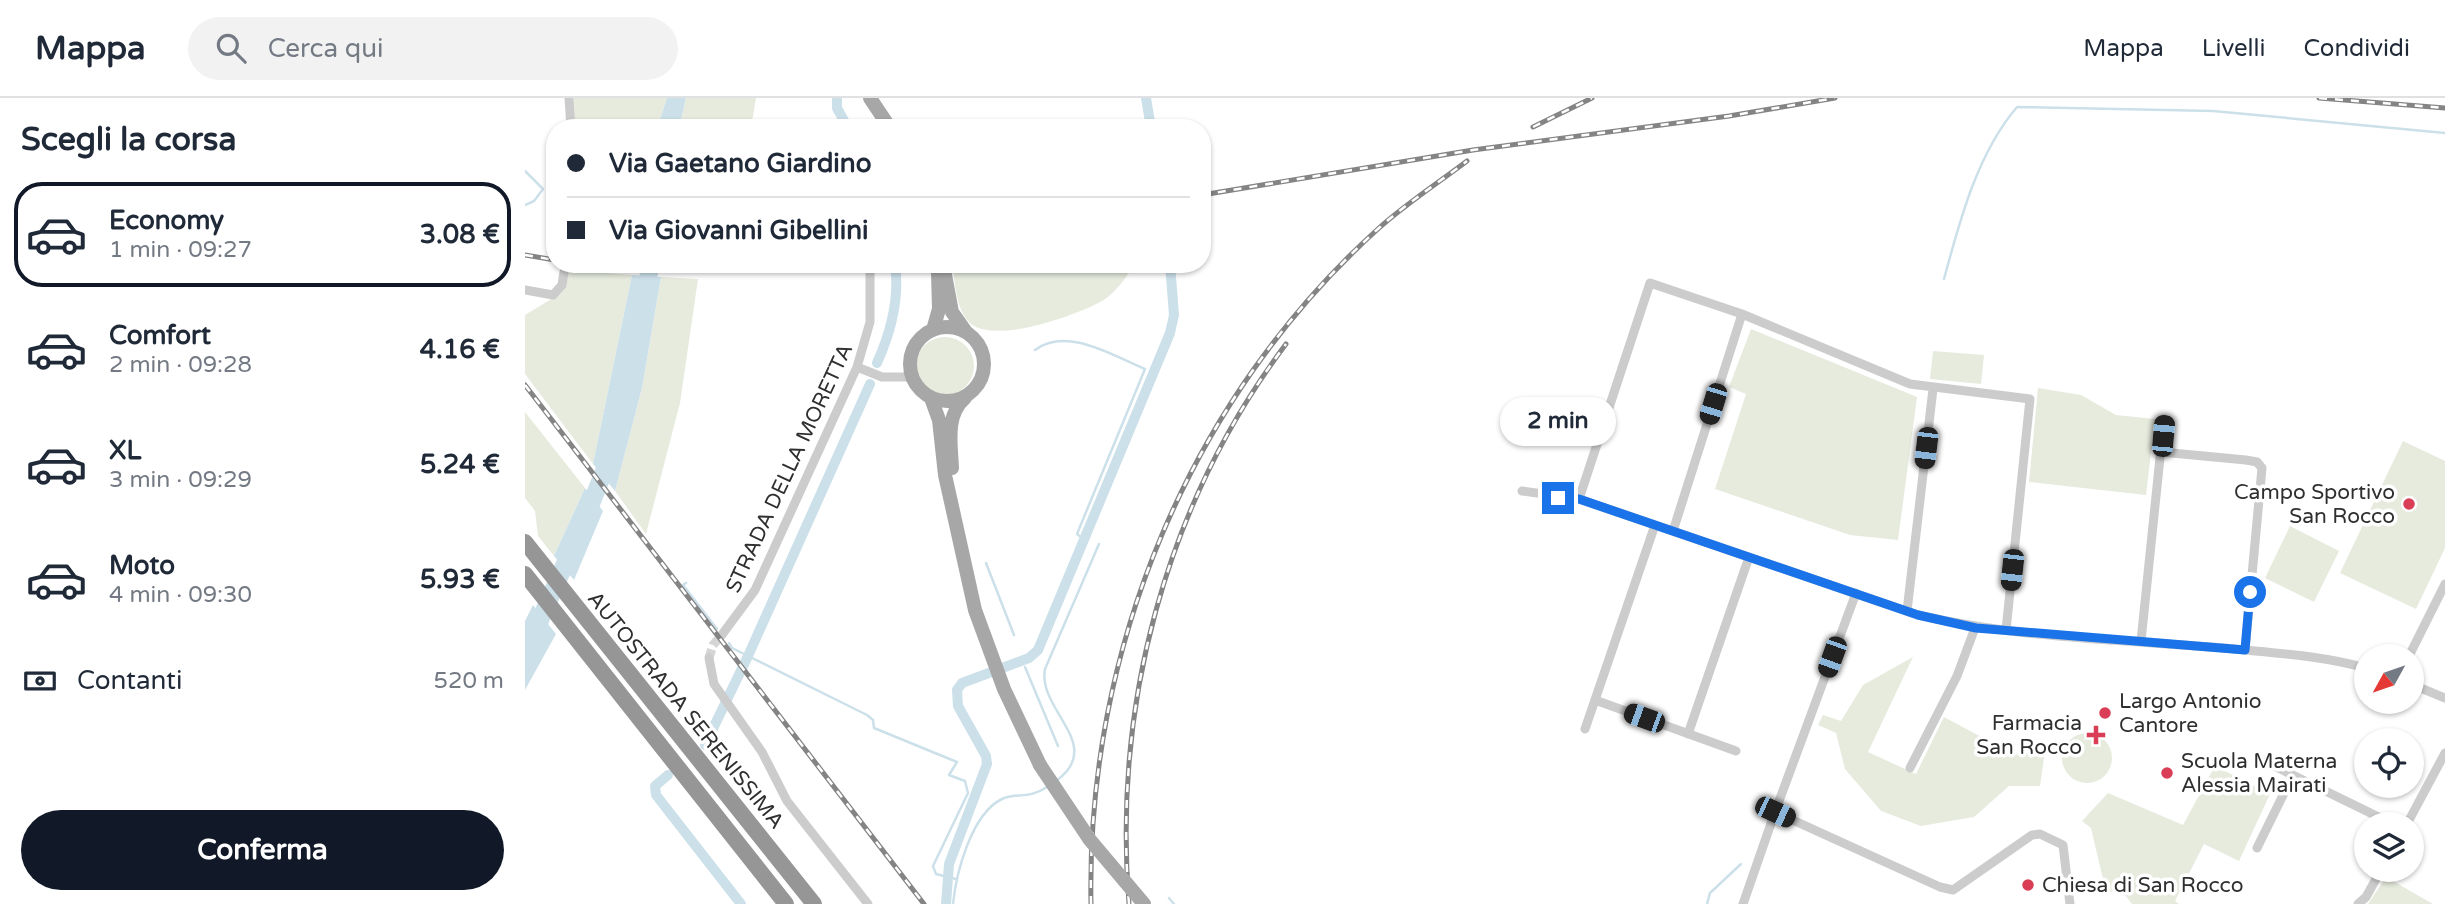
<!DOCTYPE html>
<html lang="it">
<head>
<meta charset="utf-8">
<style>
	:root { --surface:#fff; --page:#f2f2f3; --text:#1f2937; --muted:#747a83; --line:#e0e1e3; --accent:#111827 }
	body { margin:0; font-family:"Varela Round",sans-serif; background:var(--page); color:var(--text); height:100vh; display:flex; flex-direction:column; font-size:26px; white-space:nowrap }
	* { box-sizing:border-box; margin:0 }
	p { font-size:23px; color:var(--muted) }
	.icon { flex:none; width:38px; height:38px; fill:none; stroke:currentColor; stroke-width:2; stroke-linecap:round; stroke-linejoin:round }
	.map { position:relative; flex:1; overflow:hidden }
	.details { display:flex; flex-direction:column; background:var(--surface); width:525px }
	.details>* { flex:none }
	.top-card { position:absolute; left:21px; top:21px; width:665px; height:154px; border-radius:28px; box-shadow:0 2px 5px #0004; display:grid; align-content:center; height:154px; padding:0 21px; background:var(--surface) }
	.needle { width:46px; rotate:230deg }
	.buttons { position:absolute; left:1829px; top:546px; display:grid; gap:14px }
	.buttons a { display:grid; place-items:center; width:70px; height:70px; border-radius:50%; background:var(--surface); box-shadow:0 2px 5px #0004; font-size:35px }
	.end { position:absolute; width:32px; height:32px; margin:-16px; border:9px solid #1a73e8; background:#fff; box-shadow:0 0 0 4px #fff }
	.from { border-radius:50% }
	.bubble { position:absolute; height:49px; border-radius:24px; background:var(--surface); box-shadow:0 2px 5px #0004; font-size:23px; font-weight:700; line-height:49px; text-align:center }
	.car { position:absolute; width:21px; height:42px; margin:-21px -10px; border-radius:9px; box-shadow:0 0 5px 2px #0007; background:linear-gradient(#222 24%,#8ab4d8 0 40%,#222 0 76%,#8ab4d8 0 86%,#222 0) }
	.top-card b { display:flex; align-items:center; gap:24px; height:66px; font-size:26px }
	.top-card b+b { border-top:2px solid var(--line) }
	.top-card i { width:18px; height:18px; background:var(--text) }
	ul { padding:0; list-style:none }
	li { display:flex; align-items:center; gap:21px; height:105px; margin:0 14px 10px; padding:0 7px; border:4px solid transparent; border-radius:28px }
	li div { flex:1 }
	li b { display:block; font-size:26px }
	li em { font-style:normal; font-weight:700 }
	li.current { border-color:var(--accent) }
	li>.icon { width:63px; height:63px; stroke-width:1.5 }
	h2 { padding:0 21px; font-size:32px; line-height:84px }
	.pay { display:flex; align-items:center; gap:18px; height:77px; padding:0 21px; font-size:26px }
	.pay p { margin-inline-start:auto }
	.action { display:flex; gap:14px; margin-top:auto; padding:14px 21px }
	.action a { flex:1; height:80px; border-radius:42px; background:var(--accent); color:#fff; font-size:28px; font-weight:700; line-height:80px; text-align:center }
	header { display:flex; align-items:center; gap:42px; box-sizing:border-box; height:98px; padding:0 35px; background:var(--surface); border-bottom:2px solid var(--line) }
	header strong { font-size:33px }
	nav { display:flex; gap:38px; margin-inline-start:auto; font-size:24px }
	.search { width:490px; height:63px; background:var(--page); display:flex; align-items:center; gap:18px; box-sizing:border-box; padding:0 24px; border-radius:38px; color:var(--muted); font-size:26px }
	main { display:flex; flex:1; min-height:0 }
	.map>svg:first-child { display:block }
	.green { fill:#e6ebde }
	.water { fill:#cce0ea }
	.lines { fill:none; stroke-linecap:round; stroke-linejoin:round }
	.stream { stroke:#cce0ea; stroke-width:2.5 }
	.canal { stroke:#cce0ea; stroke-width:10 }
	.river { stroke:#cce0ea; stroke-width:18 }
	.minor-tunnel { stroke:#d5d5d5; stroke-width:9; stroke-dasharray:9 4.5; stroke-linecap:butt }
	.minor { stroke:#ccc; stroke-width:9 }
	.primary { stroke:#a7a7a7; stroke-width:14 }
	.motorway { stroke:#969696; stroke-width:16 }
	.rail-casing { stroke:#848484; stroke-width:5 }
	.rail { stroke:#fff; stroke-width:2.5; stroke-dasharray:8; stroke-linecap:butt }
	.primary-bridge { stroke:#a7a7a7; stroke-width:14 }
	.route { stroke:#1a73e8; stroke-width:9 }
	.poi-dot { fill:#d93e56; stroke:#fff; stroke-width:2.5 }
	.labels { text-anchor:middle; stroke-width:7; stroke-linejoin:round; paint-order:stroke }
	.street-label { font-size:21px; fill:#2f2f2f; stroke:#fff }
	.poi-label { font-size:21px; fill:#2f2f2f; stroke:#fff; text-anchor:start }
</style>
</head>
<body>
<header>
<strong>Mappa</strong>
<div class="search"><svg class="icon" aria-label="search" viewBox="0 0 24 24"><circle cx="10" cy="10" r="6"/><path d="M15 15l6 6"/></svg>Cerca qui</div>
<nav><a>Mappa</a><a>Livelli</a><a>Condividi</a></nav>
</header>
<main>
<section class="details">
<h2>Scegli la corsa</h2>
<ul>
<li class="current"><svg class="icon" aria-label="car" viewBox="0 0 24 24"><path d="M5 17H2v-5l4-1 3-4h7l3 4 3 1v5h-3M9 17h6M6 11h13"/><circle cx="7" cy="17" r="2"/><circle cx="17" cy="17" r="2"/></svg><div><b>Economy</b><p>1 min · 09:27</p></div><em>3.08 €</em></li>
<li><svg class="icon" aria-label="car" viewBox="0 0 24 24"><path d="M5 17H2v-5l4-1 3-4h7l3 4 3 1v5h-3M9 17h6M6 11h13"/><circle cx="7" cy="17" r="2"/><circle cx="17" cy="17" r="2"/></svg><div><b>Comfort</b><p>2 min · 09:28</p></div><em>4.16 €</em></li>
<li><svg class="icon" aria-label="car" viewBox="0 0 24 24"><path d="M5 17H2v-5l4-1 3-4h7l3 4 3 1v5h-3M9 17h6M6 11h13"/><circle cx="7" cy="17" r="2"/><circle cx="17" cy="17" r="2"/></svg><div><b>XL</b><p>3 min · 09:29</p></div><em>5.24 €</em></li>
<li><svg class="icon" aria-label="car" viewBox="0 0 24 24"><path d="M5 17H2v-5l4-1 3-4h7l3 4 3 1v5h-3M9 17h6M6 11h13"/><circle cx="7" cy="17" r="2"/><circle cx="17" cy="17" r="2"/></svg><div><b>Moto</b><p>4 min · 09:30</p></div><em>5.93 €</em></li>
</ul>
<div class="pay"><svg class="icon" aria-label="cash" viewBox="0 0 24 24"><path d="M3 7h18v10H3z"/><circle cx="12" cy="12" r="2"/></svg>Contanti<p>520 m</p></div>
<div class="action"><a>Conferma</a></div>
</section>
<div class="map">
<svg width="1920" height="806" viewBox="0 0 1920 806">
	<rect width="100%" height="100%" fill="#fff"/>
	<path class="green" d="M49 0H142L132 30H50Z
		M161 0H231L226 30H154Z
		M427 166H608C604 178 588 197 577 203 552 217 465 249 443 223 431 210 430 183 427 166Z
		M44 172 107 177 68 366 0 276V217L36 195Z
		M136 179 173 181 155 305 121 436 90 393 117 290Z
		M1226 231 1392 299 1373 442 1325 437 1190 391 1221 296 1204 289Z
		M391 268a29 29 0 1 1 58 0a29 29 0 1 1-58 0Z
		M1408 253 1459 257 1456 286 1405 281Z
		M1513 290 1556 297 1591 317 1630 321 1621 397 1504 384Z
		M0 314 60 390 29 458 13 438 10 413 0 400Z
		M1878 343 1920 363V450L1891 511 1815 475Z
		M1765 428 1814 453 1789 504 1740 480Z
		M1388 559 1343 654 1391 676 1419 619 1490 657 1520 653 1515 688H1484L1449 719 1396 728 1356 713 1320 671 1311 635 1293 627 1298 617 1316 623 1338 587Z
		M1537 660a25 25 0 1 1 50 0a25 25 0 1 1-50 0Z
		M1690 668 1745 696 1714 763 1679 746 1650 803 1654 806H1607L1597 793 1581 794 1566 730 1557 723 1583 695 1658 727Z
		M1861 779 1908 806H1843Z"/>
	<path class="water" d="M142 0H161L154 30H132Z
		M107 177 136 179 117 290 90 393 68 366Z
		M60 390 78 413 49 482 29 458Z
		M8 507 31 536 0 592V523Z"/>
	<g class="lines">
		<path class="stream" d="M0 73 18 91 9 103 0 107
			M1419 181C1435 122 1452 56 1492 9L1688 13 1920 35
			M510 252C542 228 588 258 620 271L552 436 556 439
			M461 465 489 537
			M161 485 158 487 192 531
			M204 545 207 550 342 617 348 622 349 630 432 664 424 677 440 683 443 695 408 768 411 776 431 781
			M500 569 533 648
			M531 683C581 647 512 612 520 571L574 446
			M644 800 649 806
			M428 806C431 776 446 716 477 701 491 694 503 702 522 689
			M1182 806 1185 795 1216 766"/>
		<path class="canal" d="M312 0V10L323 30
			M621 0 626 30
			M352 265C366 234 375 201 370 166
			M180 647 223 558 345 286
			M143 677 130 688 131 697 216 806
			M421 806 424 766 462 666 461 658 433 608 432 592 437 585 504 560 513 552 645 235 649 217 645 166"/>
		<path class="river" d="M121 199 125 166
			M60 421 86 356
			M0 556 47 450"/>
		<path class="minor-tunnel" d="M184 560 188 547 196 538"/>
		<path class="minor" d="M44 0 46 30
			M0 192 28 197 37 187 39 174
			M332 269 357 279H387
			M1636 354 1721 362 1732 364 1737 370 1720 552
			M997 393 1054 401 1393 517C1493 540 1597 542 1699 550 1746 555 1795 557 1841 570
			M1054 401 1125 185 1217 216 1385 286 1505 301 1481 532
			M1148 433 1217 216
			M1331 495 1250 714 1415 789 1428 792 1507 737 1515 736 1538 747 1545 806
			M1382 513 1408 291
			M196 538 230 492 332 269 345 224V166
			M1616 543 1639 321
			M1884 558 1920 486
			M184 560 189 586 237 654 262 703 343 806
			M1886 586 1920 600
			M1070 602 1211 653
			M1060 631 1130 427
			M1163 636 1224 459
			M1733 660 1868 726
			M1385 670 1432 578 1450 530
			M1882 726 1920 655
			M1732 750 1768 677
			M1218 806 1250 714
			M1833 806 1841 799 1856 772"/>
		<path class="primary" d="M345 0 365 30
			M418 166 427 214 441 234
			M385 266a37 37 0 1 1 74 0a37 37 0 1 1-74 0Z
			M408 232 414 211 413 175
			M406 300 414 322 420 377 450 512 479 591 515 667
			M427 370C426 346 420 317 440 300"/>
		<path class="motorway" d="M0 444 289 806
			M0 476 261 806"/>
		<g class="rail-casing">
			<path id="rail" d="M1794 0 1920 10
				M1008 29 1067 0
				M677 97 948 52 1204 18 1310 0
				M0 157 30 162
				M74 166 173 171 251 166
				M0 287 399 806
				M566 806C561 552 664 301 854 130 882 105 913 85 942 63
				M604 806C588 607 640 407 761 246"/>
		</g>
		<use href="#rail" class="rail"/>
		<path class="primary-bridge" d="M515 667 565 742 619 806"/>
	</g>
	<g class="lines">
		<path class="route" d="M1033 400 1054 401 1393 517 1451 530 1720 552 1725 494"/>
	</g>
	<g class="poi-dot">
		<circle cx="1884" cy="406" r="7"/>
		<circle cx="1580" cy="615" r="7"/>
		<path d="M1567.5 626.5h7v7h7v7h-7v7h-7v-7h-7v-7h7z"/>
		<circle cx="1642" cy="675" r="7"/>
		<circle cx="1503" cy="787" r="7"/>
	</g>
	<g class="labels">
		<g class="street-label">
			<text transform="translate(264 370) rotate(-65)" y="7">STRADA DELLA MORETTA</text>
			<text transform="translate(161 612) rotate(51)" y="7">AUTOSTRADA SERENISSIMA</text>
		</g>
		<g class="poi-label">
			<text x="1870" y="401" text-anchor="end">Campo Sportivo<tspan x="1870" dy="24">San Rocco</tspan></text>
			<text x="1594" y="610">Largo Antonio<tspan x="1594" dy="24">Cantore</tspan></text>
			<text x="1557" y="632" text-anchor="end">Farmacia<tspan x="1557" dy="24">San Rocco</tspan></text>
			<text x="1656" y="670">Scuola Materna<tspan x="1656" dy="24">Alessia Mairati</tspan></text>
			<text x="1517" y="794">Chiesa di San Rocco</text>
		</g>
	</g>
</svg>
<div class="buttons">
<a><svg class="needle" viewBox="-14 -14 28 28"><path d="M0-13l5 13h-10z" fill="#e53935"/><path d="M0 13l5-13h-10z" fill="#747a83"/></svg></a>
<a><svg class="icon" aria-label="locate" viewBox="0 0 24 24"><circle cx="12" cy="12" r="6"/><path d="M12 2v4M12 18v4M2 12h4M18 12h4"/></svg></a>
<a><svg class="icon" aria-label="layers" viewBox="0 0 24 24"><path d="M12 4l9 5-9 5-9-5zM3 14l9 5 9-5"/></svg></a>
</div>
<i class="end from" style="left:1725px;top:494px"></i>
<i class="end" style="left:1033px;top:400px"></i>
<div class="bubble" style="left:975px;top:299px;width:116px">2 min</div>
<i class="car" style="left:1188px;top:306px;rotate:197deg"></i>
<i class="car" style="left:1638px;top:338px;rotate:5deg"></i>
<i class="car" style="left:1401px;top:350px;rotate:187deg"></i>
<i class="car" style="left:1487px;top:472px;rotate:186deg"></i>
<i class="car" style="left:1307px;top:559px;rotate:200deg"></i>
<i class="car" style="left:1119px;top:620px;rotate:290deg"></i>
<i class="car" style="left:1250px;top:714px;rotate:115deg"></i>
<div class="top-card">
<b><i class="from"></i>Via Gaetano Giardino</b>
<b><i></i>Via Giovanni Gibellini</b>
</div>
</div>
</main>
</body>
</html>
